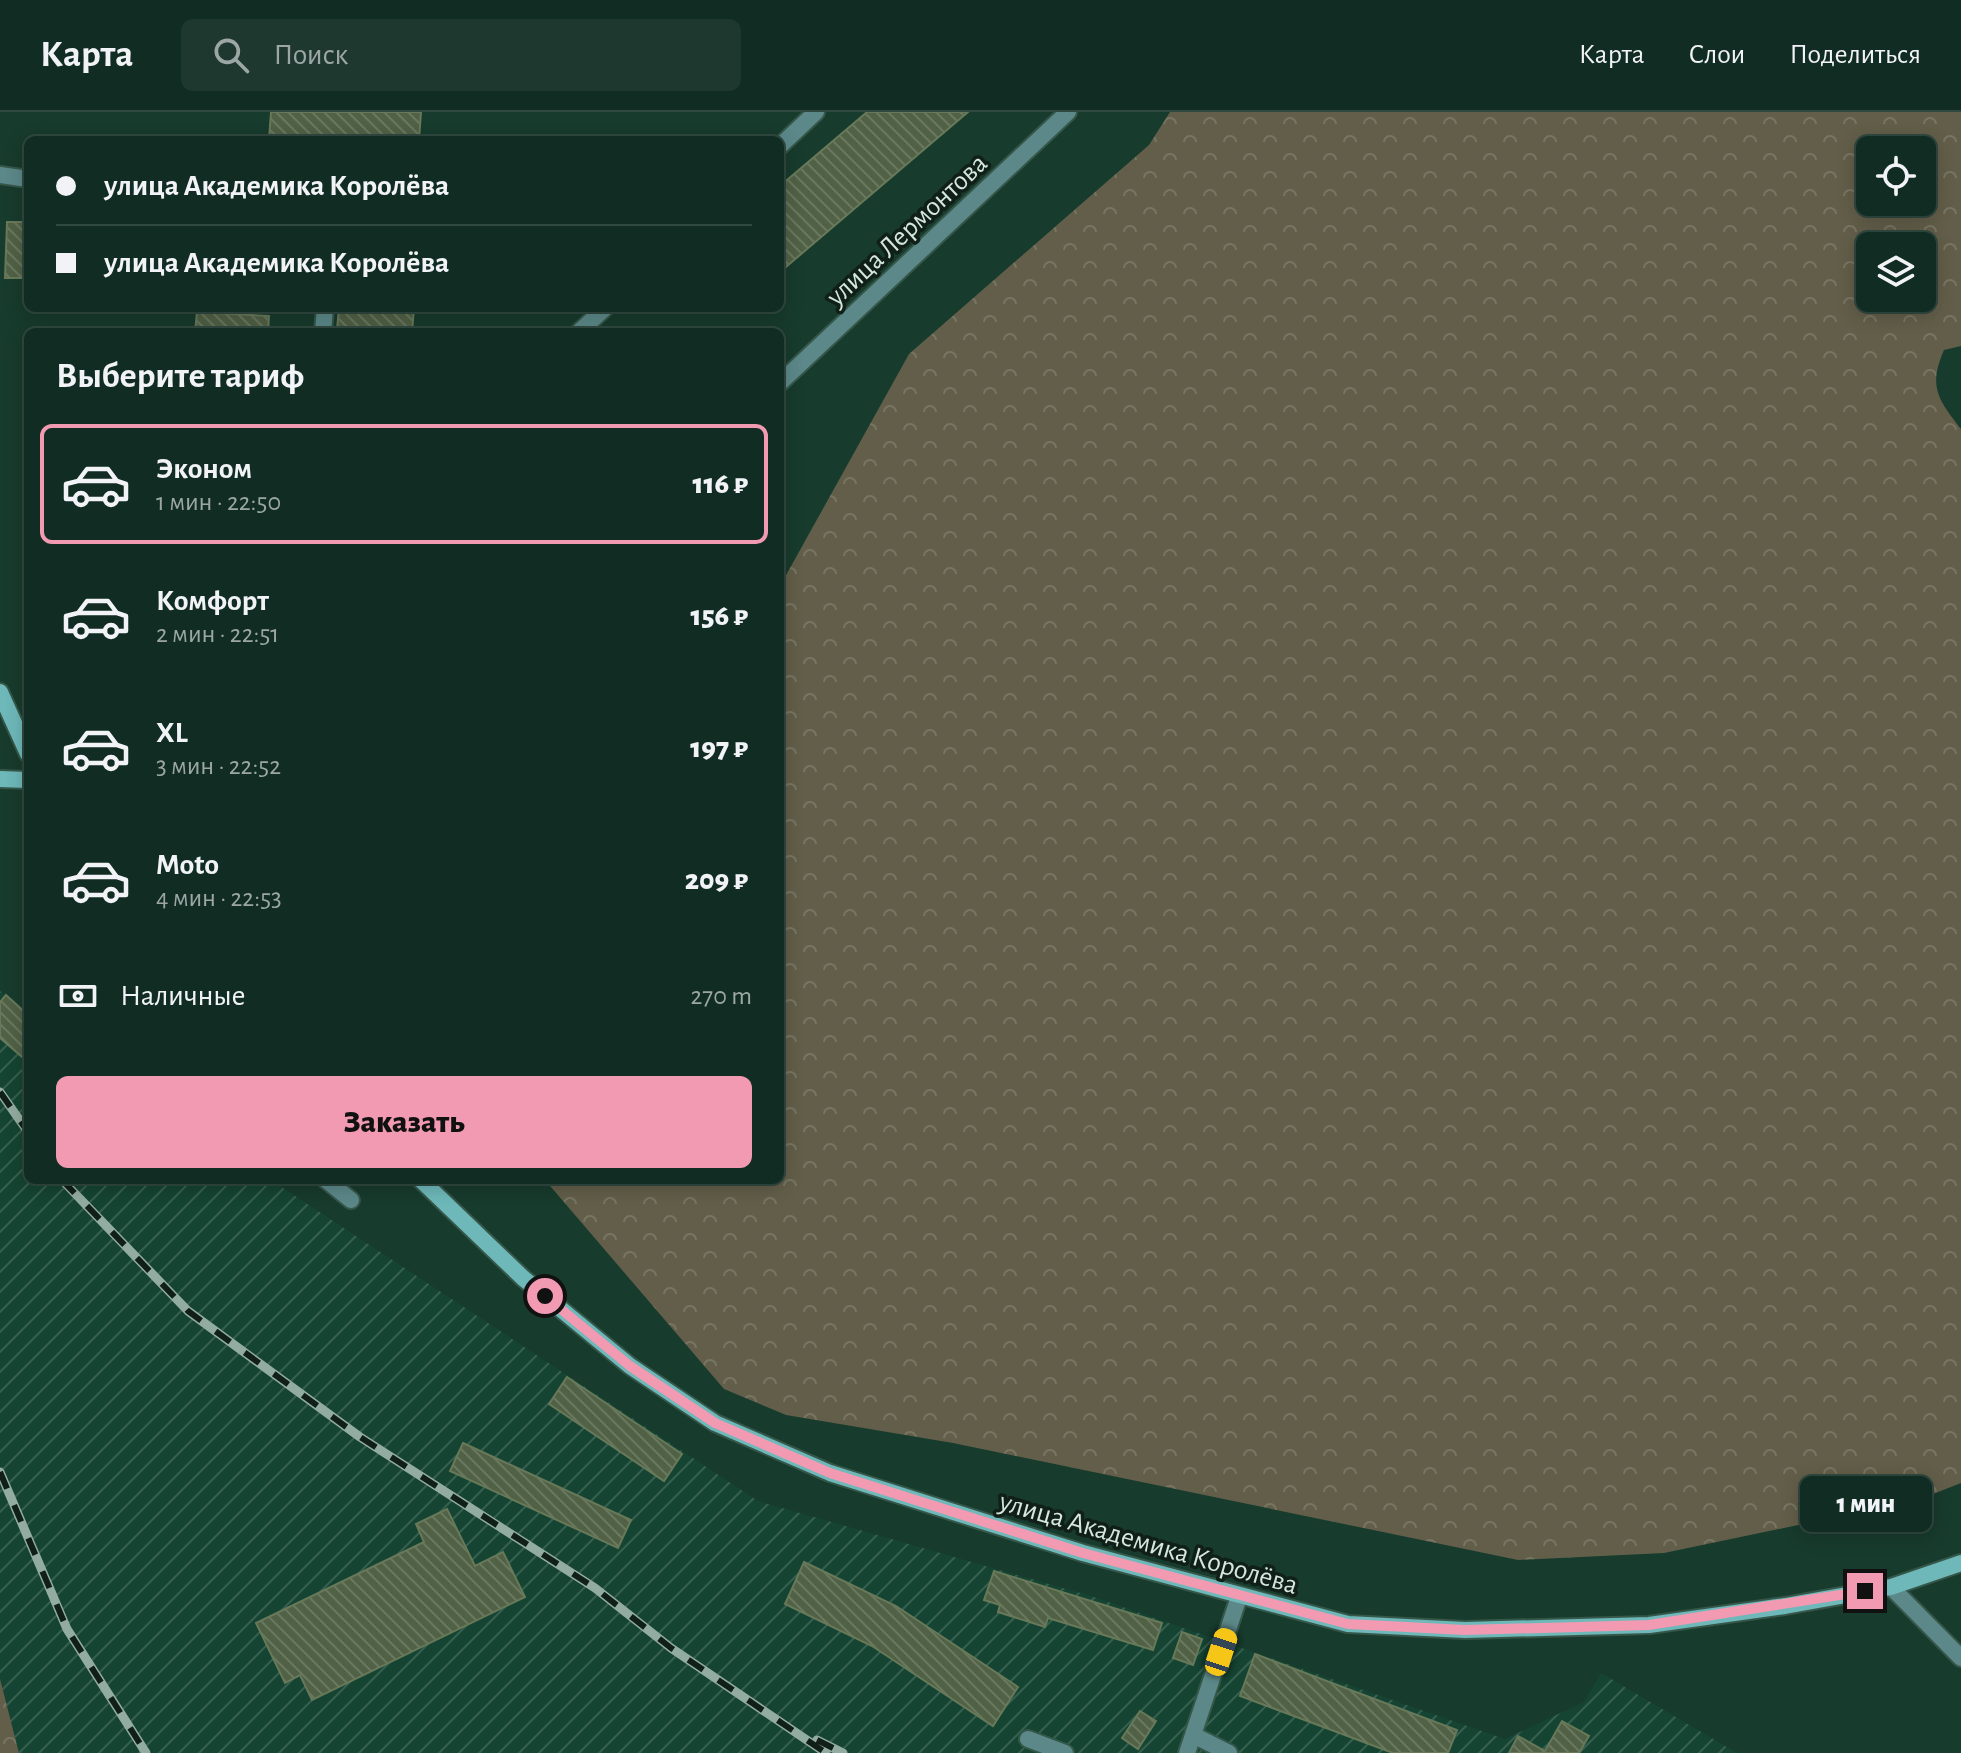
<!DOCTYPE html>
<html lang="ru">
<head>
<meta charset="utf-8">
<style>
	:root { --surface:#112c22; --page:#1e382f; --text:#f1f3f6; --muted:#9ca7a5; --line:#304840; --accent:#f19ab2 }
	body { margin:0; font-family:"Alegreya Sans",sans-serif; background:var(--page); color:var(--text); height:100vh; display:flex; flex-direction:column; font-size:30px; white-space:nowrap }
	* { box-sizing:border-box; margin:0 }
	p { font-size:26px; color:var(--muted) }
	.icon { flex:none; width:44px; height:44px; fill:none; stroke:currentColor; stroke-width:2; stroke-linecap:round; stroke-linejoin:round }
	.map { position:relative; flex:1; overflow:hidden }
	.details { position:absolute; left:24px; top:216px; width:760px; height:856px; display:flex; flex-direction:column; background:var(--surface); border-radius:12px; box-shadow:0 4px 20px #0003,0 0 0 2px var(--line) }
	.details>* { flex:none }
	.hud { position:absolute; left:24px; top:24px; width:760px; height:176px; border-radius:12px; box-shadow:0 4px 20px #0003,0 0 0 2px var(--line); display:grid; align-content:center; height:176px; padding:0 32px; background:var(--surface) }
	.buttons { position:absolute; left:1856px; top:24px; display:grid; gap:16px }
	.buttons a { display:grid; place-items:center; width:80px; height:80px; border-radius:12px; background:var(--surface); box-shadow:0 4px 20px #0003,0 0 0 2px var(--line); font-size:40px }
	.end { position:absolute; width:36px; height:36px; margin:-18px; border:10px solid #f19ab2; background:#111; box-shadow:0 0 0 4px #111 }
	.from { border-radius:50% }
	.bubble { position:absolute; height:56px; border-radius:12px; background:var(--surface); box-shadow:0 4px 20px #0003,0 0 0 2px var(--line); font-size:26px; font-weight:800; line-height:56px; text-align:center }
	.car { position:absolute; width:24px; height:48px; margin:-24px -12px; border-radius:10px; box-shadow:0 0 6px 2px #0007; background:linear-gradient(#f5c518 24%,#345 0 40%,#f5c518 0 76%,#345 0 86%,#f5c518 0) }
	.hud b { display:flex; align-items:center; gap:28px; height:76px; font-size:30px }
	.hud b+b { border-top:2px solid var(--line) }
	.hud i { width:20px; height:20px; background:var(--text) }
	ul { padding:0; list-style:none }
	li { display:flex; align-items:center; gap:24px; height:120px; margin:0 16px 12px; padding:0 16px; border:4px solid transparent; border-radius:12px }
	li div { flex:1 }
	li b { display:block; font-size:30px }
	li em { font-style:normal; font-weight:800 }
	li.current { border-color:var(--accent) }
	li>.icon { width:72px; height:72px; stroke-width:1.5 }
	h2 { padding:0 32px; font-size:36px; line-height:96px }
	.pay { display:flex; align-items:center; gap:20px; height:88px; padding:0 32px; font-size:30px }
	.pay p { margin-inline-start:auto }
	.button { display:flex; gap:16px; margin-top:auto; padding:16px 32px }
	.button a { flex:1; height:92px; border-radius:12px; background:var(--accent); color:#111; font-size:32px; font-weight:800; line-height:92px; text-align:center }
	header { display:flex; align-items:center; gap:48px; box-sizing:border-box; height:112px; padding:0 40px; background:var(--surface); border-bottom:2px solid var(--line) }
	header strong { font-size:38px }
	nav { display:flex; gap:44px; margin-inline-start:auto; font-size:28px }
	.search { width:560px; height:72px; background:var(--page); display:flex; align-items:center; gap:20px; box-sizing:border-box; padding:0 28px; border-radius:12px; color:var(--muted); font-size:30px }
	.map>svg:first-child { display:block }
	.industrial { fill:url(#industrial-furrows) }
	.forest { fill:url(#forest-crowns); fill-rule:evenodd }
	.building { fill:url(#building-back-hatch); stroke:#68795a; stroke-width:2 }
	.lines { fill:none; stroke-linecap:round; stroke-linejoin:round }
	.lane-casing { stroke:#355749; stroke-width:20 }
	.street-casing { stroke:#355749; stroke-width:20 }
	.secondary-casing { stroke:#355749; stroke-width:20 }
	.lane { stroke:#5c8889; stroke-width:16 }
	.street { stroke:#5c8889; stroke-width:16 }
	.secondary { stroke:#6eb8b9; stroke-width:16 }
	.rail-casing { stroke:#93aca1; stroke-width:9 }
	.rail { stroke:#101f18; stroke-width:6; stroke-dasharray:18; stroke-linecap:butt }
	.route { stroke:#f19ab2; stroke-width:10 }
	.labels { text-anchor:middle; stroke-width:7; stroke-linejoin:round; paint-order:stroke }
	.street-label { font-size:28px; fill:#d4e8de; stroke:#101f18 }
</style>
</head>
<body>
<header>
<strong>Карта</strong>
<div class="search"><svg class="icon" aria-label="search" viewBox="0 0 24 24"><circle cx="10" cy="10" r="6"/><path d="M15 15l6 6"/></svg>Поиск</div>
<nav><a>Карта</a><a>Слои</a><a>Поделиться</a></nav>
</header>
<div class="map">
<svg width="1961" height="1641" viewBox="0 0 1961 1641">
	<defs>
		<pattern id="industrial-furrows" width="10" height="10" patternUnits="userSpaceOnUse" patternTransform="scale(2)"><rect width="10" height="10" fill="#154432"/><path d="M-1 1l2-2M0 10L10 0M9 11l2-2" fill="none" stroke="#365f4f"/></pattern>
		<pattern id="forest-crowns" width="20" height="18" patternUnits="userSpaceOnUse" patternTransform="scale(2)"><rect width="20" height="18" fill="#625e49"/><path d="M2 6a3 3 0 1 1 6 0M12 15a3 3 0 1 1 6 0" fill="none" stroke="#787563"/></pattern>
		<pattern id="building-back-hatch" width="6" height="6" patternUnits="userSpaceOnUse" patternTransform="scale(2)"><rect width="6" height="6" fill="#516145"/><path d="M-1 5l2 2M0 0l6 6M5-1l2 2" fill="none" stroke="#69785f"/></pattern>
	</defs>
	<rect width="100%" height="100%" fill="#173b2d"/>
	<path class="industrial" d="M0 879 28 901V1068H271L758 1389 1091 1484 1505 1627 1584 1590 1601 1561 1737 1641H0Z"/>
	<path class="forest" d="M1170 0H1961V234L1944 238C1928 275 1938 287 1961 317V1371L1918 1388 1664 1441 1518 1448 953 1331 786 1303 724 1277 545 1068H780V474L909 242 1149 33ZM1870 38H1922V90H1870ZM1870 134H1922V186H1870Z
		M0 1567 19 1641H20H0Z"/>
	<path class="building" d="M271 0H421L419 28H269Z
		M867 0H968L780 160V74Z
		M7 110H28V166H5Z
		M339 196H414L412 220 337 218Z
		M197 200 269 204 268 220H195Z
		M6 883 28 903V950L0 926V890Z
		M567 1265 682 1342 664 1369 549 1292Z
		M463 1331 631 1408 618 1436 450 1359Z
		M447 1397 475 1454 503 1440 525 1485 312 1588 300 1563 285 1571 256 1511 424 1430 416 1412Z
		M804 1450 896 1494 1018 1575 993 1614 872 1534 785 1492Z
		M994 1459 1162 1511 1153 1538 1048 1506 1045 1515 998 1500 1000 1493 984 1488Z
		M1182 1520 1202 1527 1193 1553 1173 1546Z
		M1255 1542 1457 1618 1448 1641H1393L1240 1584Z
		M1140 1599 1156 1609 1138 1637 1122 1626Z
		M1562 1609 1589 1624 1579 1641H1509L1518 1624 1545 1639Z"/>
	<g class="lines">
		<g class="lane-casing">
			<path id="lane" d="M780 34 816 0
				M0 63 28 67
				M323 220 325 196
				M579 220 605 196
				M326 1068 351 1088
				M1891 1475 1961 1546
				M1193 1623 1229 1641
				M1028 1627 1065 1641
				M1187 1641 1239 1485"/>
		</g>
		<g class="street-casing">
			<path id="street" d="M780 271 1068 0"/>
		</g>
		<g class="secondary-casing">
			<path id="secondary" d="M0 580 28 642
				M0 667 28 668
				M421 1068 523 1166 630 1254 715 1311 830 1361 1083 1441 1348 1512 1465 1518 1649 1513 1785 1494 1891 1475 1961 1451"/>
		</g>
		<use href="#lane" class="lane"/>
		<use href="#street" class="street"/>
		<use href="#secondary" class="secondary"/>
		<g class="rail-casing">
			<path id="rail" d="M0 980 28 1020
				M62 1068 188 1199 360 1325 595 1476 671 1536 826 1641
				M0 1360 67 1517 146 1641
				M817 1628 843 1641"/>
		</g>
		<use href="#rail" class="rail"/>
	</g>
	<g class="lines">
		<path class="route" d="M545 1184 630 1254 715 1311 830 1361 1083 1441 1348 1512 1465 1518 1649 1513 1865 1479"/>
	</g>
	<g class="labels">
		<g class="street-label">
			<text transform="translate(906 117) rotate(-43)" y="10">улица Лермонтова</text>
			<text transform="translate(1149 1430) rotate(16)" y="10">улица Академика Королёва</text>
		</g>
	</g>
</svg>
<div class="buttons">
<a><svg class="icon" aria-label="locate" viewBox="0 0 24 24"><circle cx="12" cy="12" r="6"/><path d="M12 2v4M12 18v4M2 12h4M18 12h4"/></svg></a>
<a><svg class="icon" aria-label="layers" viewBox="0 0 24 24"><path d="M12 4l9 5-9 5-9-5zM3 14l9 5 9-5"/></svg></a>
</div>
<i class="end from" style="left:545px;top:1184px"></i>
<i class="end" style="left:1865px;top:1479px"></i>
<div class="bubble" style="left:1800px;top:1364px;width:132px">1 мин</div>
<i class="car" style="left:1221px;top:1540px;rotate:18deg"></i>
<div class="hud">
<b><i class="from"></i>улица Академика Королёва</b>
<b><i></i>улица Академика Королёва</b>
</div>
<section class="details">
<h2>Выберите тариф</h2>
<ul>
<li class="current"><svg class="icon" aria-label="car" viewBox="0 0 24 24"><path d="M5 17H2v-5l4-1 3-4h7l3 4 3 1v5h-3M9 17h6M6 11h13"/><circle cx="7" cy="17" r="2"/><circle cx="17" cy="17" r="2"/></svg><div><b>Эконом</b><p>1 мин · 22:50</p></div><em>116 ₽</em></li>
<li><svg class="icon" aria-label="car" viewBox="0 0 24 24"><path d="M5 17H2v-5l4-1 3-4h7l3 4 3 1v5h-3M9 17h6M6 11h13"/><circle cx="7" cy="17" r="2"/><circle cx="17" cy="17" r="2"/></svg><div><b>Комфорт</b><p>2 мин · 22:51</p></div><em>156 ₽</em></li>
<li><svg class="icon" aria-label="car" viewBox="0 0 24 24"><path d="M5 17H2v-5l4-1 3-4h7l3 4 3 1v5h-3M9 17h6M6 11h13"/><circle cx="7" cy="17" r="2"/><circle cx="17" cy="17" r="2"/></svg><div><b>XL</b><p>3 мин · 22:52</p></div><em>197 ₽</em></li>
<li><svg class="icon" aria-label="car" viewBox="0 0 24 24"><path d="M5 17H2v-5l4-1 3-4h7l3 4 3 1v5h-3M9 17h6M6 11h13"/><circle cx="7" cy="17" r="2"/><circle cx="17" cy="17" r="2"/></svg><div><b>Moto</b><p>4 мин · 22:53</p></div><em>209 ₽</em></li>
</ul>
<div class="pay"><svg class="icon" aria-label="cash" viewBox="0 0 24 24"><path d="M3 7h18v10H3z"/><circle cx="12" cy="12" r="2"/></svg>Наличные<p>270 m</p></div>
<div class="button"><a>Заказать</a></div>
</section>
</div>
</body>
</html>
